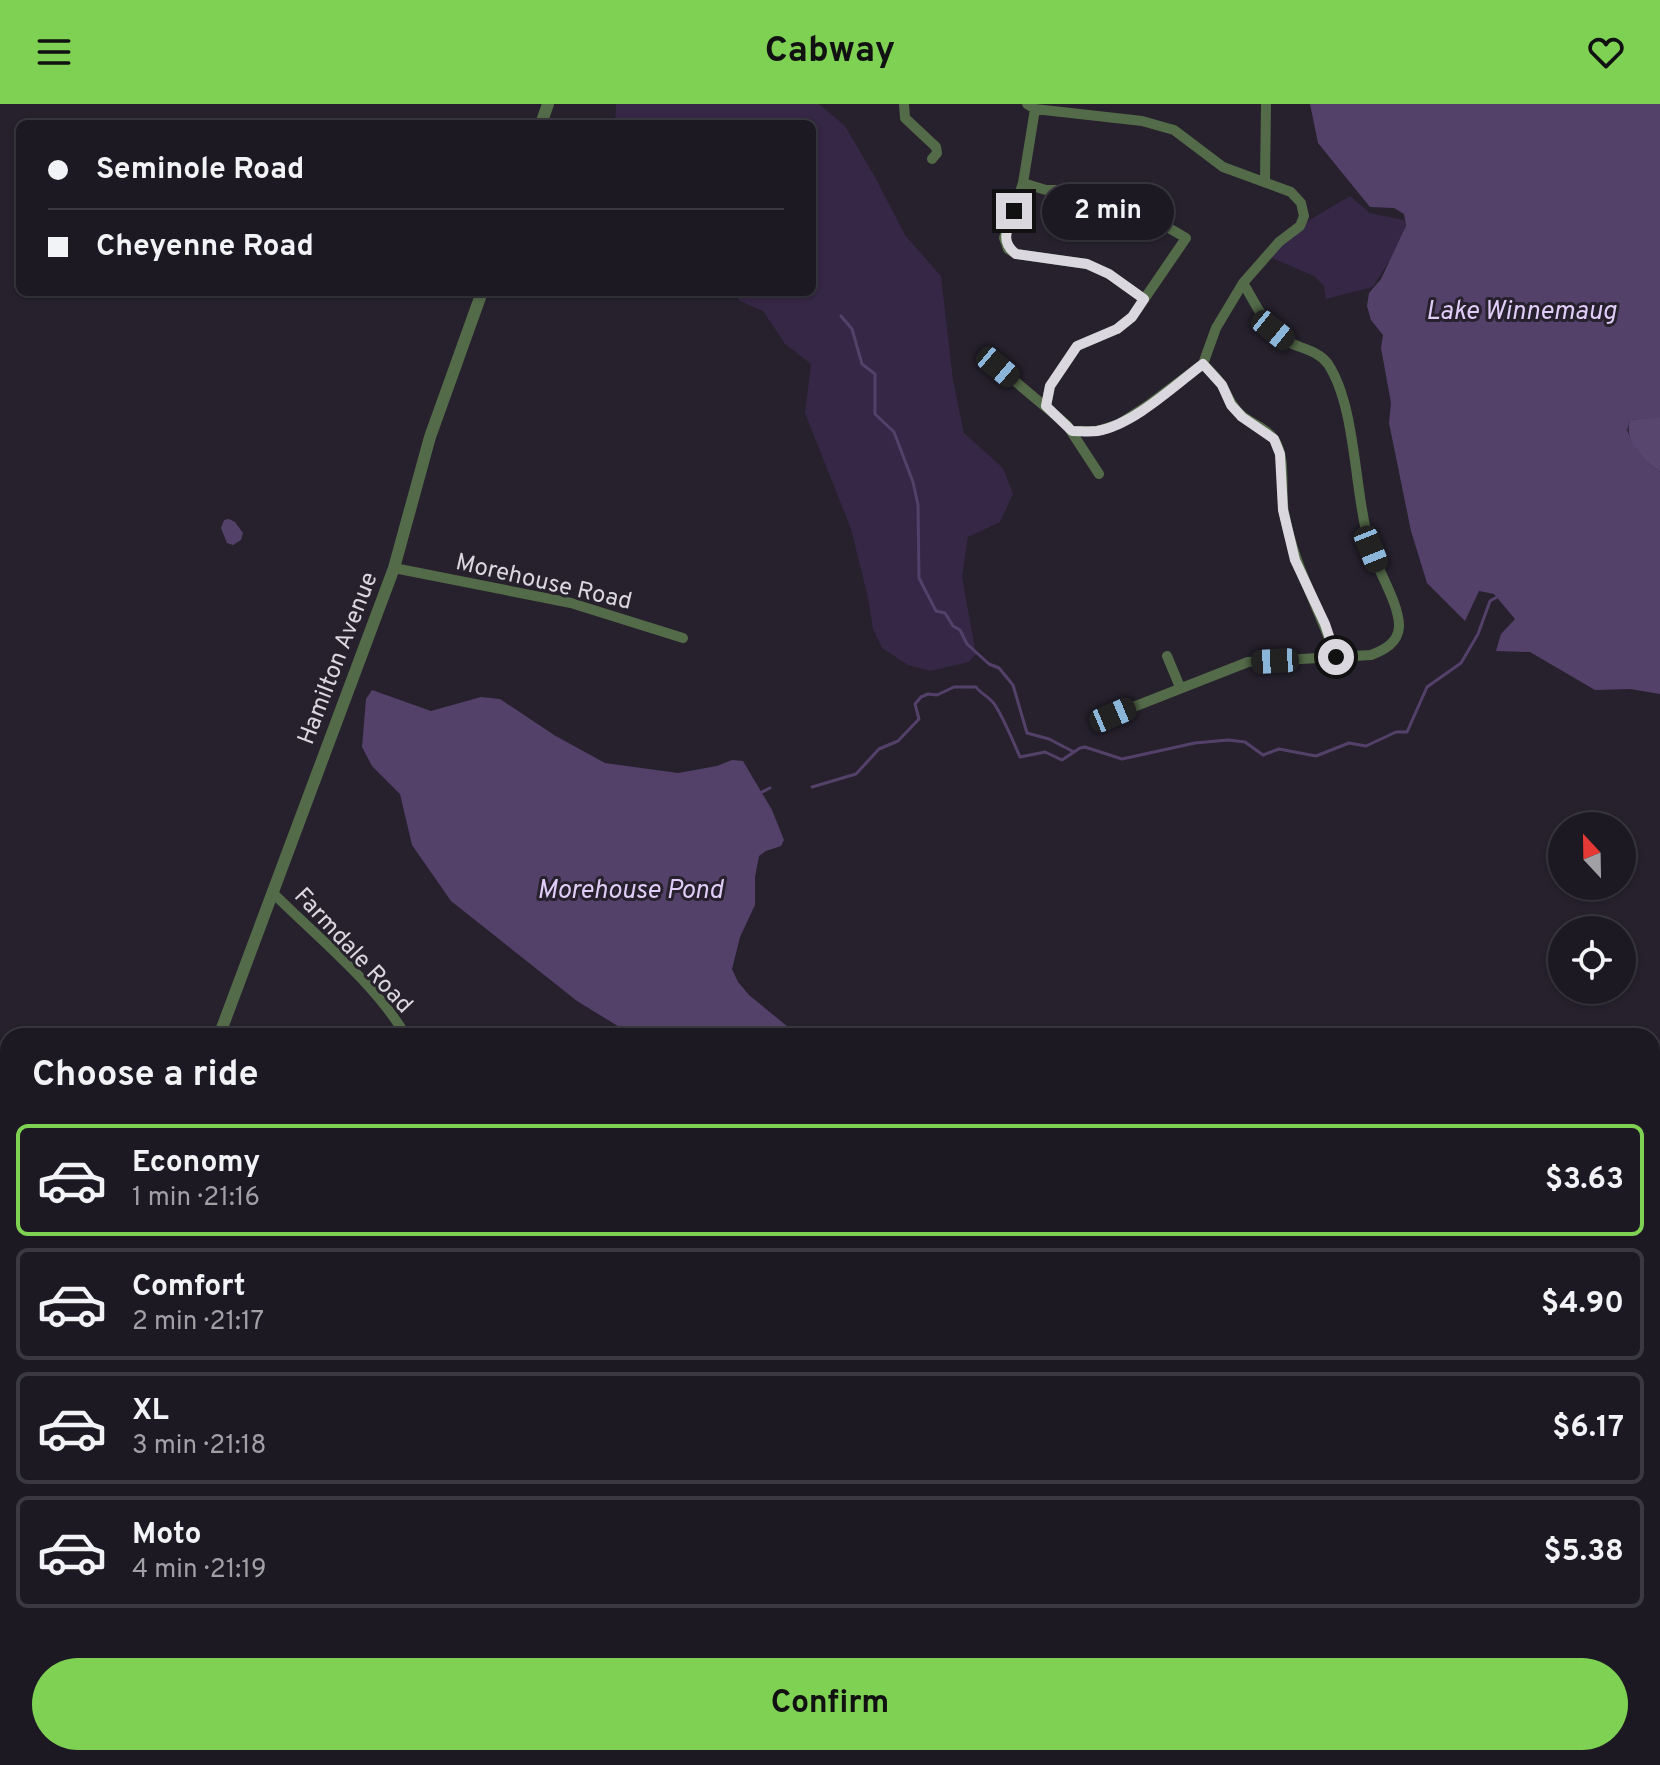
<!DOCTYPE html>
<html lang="en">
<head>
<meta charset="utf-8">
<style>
	:root { --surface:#1c1922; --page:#25222a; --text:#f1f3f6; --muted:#a0a0a5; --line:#3a3840; --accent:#7ed153 }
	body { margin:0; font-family:Overpass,sans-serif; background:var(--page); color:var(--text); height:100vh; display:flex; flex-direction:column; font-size:30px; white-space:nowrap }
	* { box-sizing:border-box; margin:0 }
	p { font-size:26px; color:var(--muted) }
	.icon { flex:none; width:44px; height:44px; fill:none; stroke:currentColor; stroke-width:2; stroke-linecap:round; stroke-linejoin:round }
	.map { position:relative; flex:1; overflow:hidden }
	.side { position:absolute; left:0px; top:924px; width:1660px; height:738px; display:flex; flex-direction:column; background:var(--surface); border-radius:24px 24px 0 0; box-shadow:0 2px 6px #0004,0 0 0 2px var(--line) }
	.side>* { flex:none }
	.banner { position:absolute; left:16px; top:16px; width:800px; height:176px; border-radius:12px; box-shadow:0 2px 6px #0004,0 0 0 2px var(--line); display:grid; align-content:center; height:176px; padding:0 32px; background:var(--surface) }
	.needle { width:52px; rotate:338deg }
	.tools { position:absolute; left:1548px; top:708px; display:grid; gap:16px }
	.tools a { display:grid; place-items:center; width:88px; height:88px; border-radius:50%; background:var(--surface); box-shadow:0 2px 6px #0004,0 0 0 2px var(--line); font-size:40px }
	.end { position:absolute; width:36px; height:36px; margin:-18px; border:10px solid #dad7df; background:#111; box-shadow:0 0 0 4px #111 }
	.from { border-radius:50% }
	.bubble { position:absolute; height:56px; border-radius:28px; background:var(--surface); box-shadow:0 2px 6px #0004,0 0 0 2px var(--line); font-size:26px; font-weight:700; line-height:56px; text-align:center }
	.car { position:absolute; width:24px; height:48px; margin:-24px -12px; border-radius:10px; box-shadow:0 0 6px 2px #0007; background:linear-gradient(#222 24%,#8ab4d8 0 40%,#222 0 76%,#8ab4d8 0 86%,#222 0) }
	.banner b { display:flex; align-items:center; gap:28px; height:76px; font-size:30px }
	.banner b+b { border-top:2px solid var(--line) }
	.banner i { width:20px; height:20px; background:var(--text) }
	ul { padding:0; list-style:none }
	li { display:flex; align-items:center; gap:24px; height:112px; margin:0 16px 12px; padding:0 16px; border:4px solid var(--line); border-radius:12px }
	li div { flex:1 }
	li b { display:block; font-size:30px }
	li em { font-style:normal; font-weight:700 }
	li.current { border-color:var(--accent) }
	li>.icon { width:72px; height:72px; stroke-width:1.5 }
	h2 { padding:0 32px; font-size:36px; line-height:96px }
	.action { display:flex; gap:16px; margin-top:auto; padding:16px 32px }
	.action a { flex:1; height:92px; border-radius:48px; background:var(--accent); color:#111; font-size:32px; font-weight:700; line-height:92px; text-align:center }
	header { display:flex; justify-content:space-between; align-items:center; height:104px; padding:0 32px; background:var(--accent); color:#111; font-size:36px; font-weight:700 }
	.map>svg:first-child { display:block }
	.green { fill:#352745 }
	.forest { fill:#59466f }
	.water { fill:#54416a }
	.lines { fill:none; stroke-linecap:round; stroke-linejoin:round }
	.stream { stroke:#54416a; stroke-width:3 }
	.minor { stroke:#546b49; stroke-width:10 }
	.tertiary { stroke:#546b49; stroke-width:12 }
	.route { stroke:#dad7df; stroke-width:10 }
	.labels { text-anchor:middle; stroke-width:6; stroke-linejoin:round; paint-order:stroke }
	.street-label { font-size:24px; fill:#dad7df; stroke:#26212d }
	.water-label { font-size:26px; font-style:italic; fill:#dfccf7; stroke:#26212d }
</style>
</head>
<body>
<header><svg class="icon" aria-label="menu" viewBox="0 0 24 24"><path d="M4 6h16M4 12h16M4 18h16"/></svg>Cabway<svg class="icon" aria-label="heart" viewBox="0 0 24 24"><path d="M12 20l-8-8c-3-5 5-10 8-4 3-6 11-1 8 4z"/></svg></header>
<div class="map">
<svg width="1660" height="1661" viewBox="0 0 1660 1661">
	<rect width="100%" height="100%" fill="#26212d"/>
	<path class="green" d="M616 0H819L845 22 875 73 905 131 941 172 953 276 964 329 1003 364 1013 390 1000 418 968 433 962 473 976 550 969 558 930 567 908 561 882 544 873 525 868 494 851 425 805 309 811 260 785 240 763 207 740 197 733 188H812V20H615Z
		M1350 92 1370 109 1404 116 1407 128 1373 183 1326 195 1324 182 1314 172 1270 153 1281 133Z"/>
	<path class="forest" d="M1656 313 1660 314V368C1644 356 1623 338 1630 316Z"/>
	<path class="water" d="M1310 0H1660V314L1630 316 1627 326C1634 344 1644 356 1660 368V590L1630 585 1595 586 1530 548 1496 547 1501 530 1515 515 1494 490 1479 487 1465 517 1427 479 1411 427 1389 319 1391 299 1381 244 1383 231 1371 216 1367 202 1369 189 1381 175 1406 122 1404 110 1394 104 1370 103 1318 39Z
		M229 415 235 418 243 429 241 436 233 441 227 439 221 424 224 416Z
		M372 586 431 607 481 593 500 595 554 631 605 659 678 669 717 662 732 656 743 657 772 706 784 736 781 742 766 747 759 752 755 773V801L740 833 732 865 738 878 749 891 799 932H649L626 927 577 897 451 797 412 741 400 690 372 662 362 643 366 595Z"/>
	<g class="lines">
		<path class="stream" d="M841 212 852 225 862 260 875 270V310L894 328 913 378 918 401 919 474 936 507 945 509 953 522 960 526 967 540 989 560 999 564 1013 581 1027 629 1049 635 1074 648
			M812 683 856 670 879 645 898 637 919 615 915 600 921 593 928 590 937 591 954 583H976C981 590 990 593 995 601 1005 617 1012 635 1020 653L1045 648 1062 656 1080 644 1085 643 1122 655 1195 639 1228 636 1245 638 1263 651 1279 645 1316 652 1349 639 1366 642 1396 628H1407L1427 583 1461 559 1478 530 1490 497 1497 493
			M760 689 770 684"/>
		<path class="minor" d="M904 0 905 14 936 43 937 49 932 55
			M1027 0 1035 5 1142 17 1174 26 1223 63 1291 88 1301 99 1304 112 1300 122 1279 138 1243 179 1216 224 1203 260 1147 302 1119 320 1097 327H1072
			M1035 5 1023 79 1004 134 1008 145 1016 150 1087 160 1109 170 1144 195
			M1265 76 1266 0
			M1023 79 1046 86H1104L1186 134 1132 213 1117 225 1077 242 1050 282 1046 302
			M1203 260C1210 267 1218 274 1223 283 1228 293 1231 301 1239 309 1249 319 1266 323 1274 335 1287 354 1280 386 1284 408 1293 460 1319 504 1336 553
			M998 263 1067 321 1099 370
			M394 464 571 499 683 534
			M1167 552 1180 583
			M1113 611 1248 558 1371 551C1384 546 1398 539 1399 523 1400 501 1377 465 1370 443 1354 391 1357 304 1328 260 1318 246 1301 245 1286 237 1266 225 1255 198 1243 179
			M272 788C316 832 375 879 406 932
			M1652 1469 1660 1463
			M877 1654 891 1661
			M1312 1654 1316 1661
			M1373 1661 1384 1654"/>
		<path class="tertiary" d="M541 20 548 0
			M219 932 394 464 430 333 482 188
			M0 1529 8 1507"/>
	</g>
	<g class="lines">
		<path class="route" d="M1014 107C1008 124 999 137 1016 150L1087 160 1109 170 1144 195 1132 213 1117 225 1077 242 1050 282 1046 302 1072 327C1080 327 1089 328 1097 327 1133 321 1174 282 1203 260L1222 281 1231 301 1242 313 1274 335 1280 350 1283 406 1295 456 1325 520 1336 553"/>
	</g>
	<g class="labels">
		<g class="street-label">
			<text transform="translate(544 477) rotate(13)" y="8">Morehouse Road</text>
			<text transform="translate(337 554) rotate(-69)" y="8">Hamilton Avenue</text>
			<text transform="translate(354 846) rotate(47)" y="8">Farmdale Road</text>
		</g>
		<g class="water-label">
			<text x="1521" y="215">Lake Winnemaug</text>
			<text x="630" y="794">Morehouse Pond</text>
		</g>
	</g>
</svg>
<div class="tools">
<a><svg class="needle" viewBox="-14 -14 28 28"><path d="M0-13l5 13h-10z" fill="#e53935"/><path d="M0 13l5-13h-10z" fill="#a0a0a5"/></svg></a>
<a><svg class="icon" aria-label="locate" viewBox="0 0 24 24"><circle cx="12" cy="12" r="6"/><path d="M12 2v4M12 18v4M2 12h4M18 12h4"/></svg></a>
</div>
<i class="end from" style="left:1336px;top:553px"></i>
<i class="end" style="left:1014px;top:107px"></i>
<div class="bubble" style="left:1042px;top:80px;width:132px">2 min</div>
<i class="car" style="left:1273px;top:226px;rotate:129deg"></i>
<i class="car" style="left:998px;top:263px;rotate:130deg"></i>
<i class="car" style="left:1371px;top:445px;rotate:158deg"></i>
<i class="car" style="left:1275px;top:557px;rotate:267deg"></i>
<i class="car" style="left:1113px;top:611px;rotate:67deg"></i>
<div class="banner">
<b><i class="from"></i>Seminole Road</b>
<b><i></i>Cheyenne Road</b>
</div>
<section class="side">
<h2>Choose a ride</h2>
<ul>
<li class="current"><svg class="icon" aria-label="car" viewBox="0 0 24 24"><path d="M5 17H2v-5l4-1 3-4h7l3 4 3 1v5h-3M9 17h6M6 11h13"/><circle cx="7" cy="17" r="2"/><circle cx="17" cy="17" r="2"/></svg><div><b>Economy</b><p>1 min · 21:16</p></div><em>$3.63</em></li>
<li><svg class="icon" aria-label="car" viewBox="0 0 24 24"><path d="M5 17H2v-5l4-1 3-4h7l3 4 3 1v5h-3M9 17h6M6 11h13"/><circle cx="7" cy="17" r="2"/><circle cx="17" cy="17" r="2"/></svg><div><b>Comfort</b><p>2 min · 21:17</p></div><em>$4.90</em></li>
<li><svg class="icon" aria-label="car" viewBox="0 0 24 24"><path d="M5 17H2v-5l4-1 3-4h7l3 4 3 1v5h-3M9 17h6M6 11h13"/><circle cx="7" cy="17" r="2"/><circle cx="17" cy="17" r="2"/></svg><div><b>XL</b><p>3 min · 21:18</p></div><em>$6.17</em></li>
<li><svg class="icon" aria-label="car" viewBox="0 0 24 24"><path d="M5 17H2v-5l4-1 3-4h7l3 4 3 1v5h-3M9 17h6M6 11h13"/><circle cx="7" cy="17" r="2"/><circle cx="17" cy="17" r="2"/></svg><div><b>Moto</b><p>4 min · 21:19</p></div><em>$5.38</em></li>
</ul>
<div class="action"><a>Confirm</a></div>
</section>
</div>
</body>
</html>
